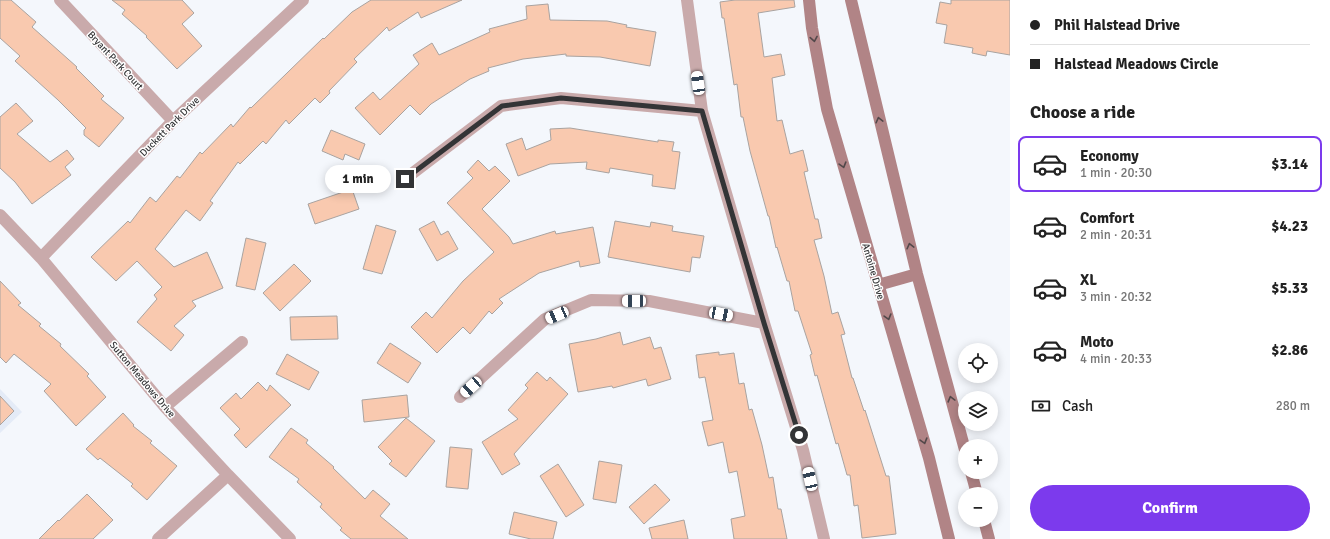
<!DOCTYPE html>
<html lang="en">
<head>
<meta charset="utf-8">
<style>
	:root { --surface:#fff; --page:#f6f6f6; --text:#222; --muted:#767676; --line:#e0e0e0; --accent:#7c3aed }
	body { margin:0; font-family:Signika,sans-serif; background:var(--page); color:var(--text); height:100vh; display:flex; flex-direction:column; font-size:15px; white-space:nowrap }
	* { box-sizing:border-box; margin:0 }
	p { font-size:13px; color:var(--muted) }
	.icon { flex:none; width:22px; height:22px; fill:none; stroke:currentColor; stroke-width:2; stroke-linecap:round; stroke-linejoin:round }
	.map { position:relative; flex:1; overflow:hidden }
	.drawer { display:flex; flex-direction:column; background:var(--surface); width:320px }
	.drawer>* { flex:none }
	.top-card { display:grid; align-content:center; height:88px; padding:0 20px; background:var(--surface) }
	.tools { position:absolute; left:958px; top:343px; display:grid; gap:8px }
	.tools a { display:grid; place-items:center; width:40px; height:40px; border-radius:50%; background:var(--surface); box-shadow:0 2px 10px #0003; font-size:20px }
	.end { position:absolute; width:18px; height:18px; margin:-9px; border:5px solid #333436; background:#fff; box-shadow:0 0 0 2px #fff }
	.from { border-radius:50% }
	.bubble { position:absolute; height:28px; border-radius:14px; background:var(--surface); box-shadow:0 2px 10px #0003; font-size:13px; font-weight:800; line-height:28px; text-align:center }
	.car { position:absolute; width:12px; height:24px; margin:-12px -6px; border-radius:5px; box-shadow:0 0 3px 1px #0007; background:linear-gradient(#fff 24%,#345 0 40%,#fff 0 76%,#345 0 86%,#fff 0) }
	.top-card b { display:flex; align-items:center; gap:14px; height:38px; font-size:15px }
	.top-card b+b { border-top:1px solid var(--line) }
	.top-card i { width:10px; height:10px; background:var(--text) }
	ul { padding:0; list-style:none }
	li { display:flex; align-items:center; gap:12px; height:56px; margin:0 8px 6px; padding:0 12px; border:2px solid transparent; border-radius:8px }
	li div { flex:1 }
	li b { display:block; font-size:15px }
	li em { font-style:normal; font-weight:800 }
	li.on { border-color:var(--accent) }
	li>.icon { width:36px; height:36px; stroke-width:1.5 }
	h2 { padding:0 20px; font-size:18px; line-height:48px }
	.pay { display:flex; align-items:center; gap:10px; height:44px; padding:0 20px; font-size:15px }
	.pay p { margin-inline-start:auto }
	.cta { display:flex; gap:8px; margin-top:auto; padding:8px 20px }
	.cta a { flex:1; height:46px; border-radius:24px; background:var(--accent); color:#fff; font-size:16px; font-weight:800; line-height:46px; text-align:center }
	main { display:flex; flex:1; min-height:0 }
	.map>svg:first-child { display:block }
	.built { fill:#e4ebf7 }
	.building { fill:#f9c9af; stroke:#a9a3a0 }
	.lines { fill:none; stroke-linecap:round; stroke-linejoin:round }
	.street { stroke:#c9aaab; stroke-width:12 }
	.secondary { stroke:#b18486; stroke-width:12 }
	.oneway { stroke:#52484a }
	.route { stroke:#333436; stroke-width:5 }
	.labels { text-anchor:middle; stroke-width:3; stroke-linejoin:round; paint-order:stroke }
	.street-label { font-size:10px; fill:#333436; stroke:#fff }
</style>
</head>
<body>
<main>
<div class="map">
<svg width="1010" height="539" viewBox="0 0 1010 539">
	<rect width="100%" height="100%" fill="#f4f7fc"/>
	<path class="built" d="M0 389 22 412 0 433Z"/>
	<path class="building" d="M0 0H11L36 22 32 27 77 67 76 68 104 96 101 99 124 118 99 147 84 135V130L86 128 58 100 15 61 20 56 0 38Z
		M112 0H182L194 13 182 24 202 46 177 69 146 37 147 36 122 14 125 10Z
		M371 0H462L421 18 418 12 389 31 387 27 354 59 357 62 329 91 330 93 320 103 315 98 289 124 286 120 266 144 263 141 240 164 238 162 210 201 213 203 200 221 186 210 155 249 174 267 207 252 223 288 192 301 196 306 174 326 184 335 171 351 137 322 157 299 154 295 162 287 137 261 116 281 91 257 128 221 130 223 150 197 156 202 177 176 180 178 200 152 202 154 231 124 233 127 250 107 251 108 323 38 324 39 352 12Z
		M735 0H794L795 7 758 13 764 57 781 54 785 75 772 78 777 121 782 120 790 154 803 150 808 171 804 172 815 219H818L822 238 814 240 824 276 832 314 838 312 845 334 841 335 852 378H853L864 411 865 410 886 476H889L896 534 862 538 858 505 854 506 850 475H847L838 443 836 444 817 375 815 376 810 355 812 354 798 311H795L789 281H787L777 247 776 248 769 216H768L750 151 743 117H741L737 84 734 85 724 18H722L720 2Z
		M951 0H1010V55L987 51 986 56 972 53 973 48 944 43 947 25 936 23 940 2 951 4Z
		M548 4 550 20 607 21 627 25 626 27 656 32 650 66 600 57 566 56V54L523 59 488 68 489 71 470 79 431 104 420 115 410 105 380 135 355 108 373 92 380 100 419 64 413 55 432 43 439 55 490 32 489 29 527 19 526 6Z
		M16 103 33 121 17 134 50 162 67 150 74 159 65 167 71 175 32 204 15 182 0 168V117Z
		M570 128 658 142V140L674 142 672 151 680 152 675 189 652 186 653 175 610 168 609 173 586 169 587 162 550 164 518 176 506 144 522 138 526 150 551 140 550 129Z
		M331 130 365 144 359 160 345 154 343 160 322 151Z
		M478 160 489 171 495 166 510 181 482 209 509 237 513 244 555 231 556 234 593 227 600 263 580 267 579 261 539 273 499 299 503 303 492 314 489 311 470 334 463 327 437 353 411 327 426 312 432 318 463 281 494 252 447 203 473 178 467 172Z
		M352 189 359 209 315 224 308 204Z
		M434 221 441 235 448 231 458 249 437 261 419 229Z
		M615 221 650 227 651 222 673 226 672 231 704 236 700 258 692 257 690 272 608 257Z
		M376 225 396 231 382 274 363 269Z
		M246 238 266 243 255 290 236 286Z
		M294 264 311 281 280 311 263 293Z
		M0 281 21 303 18 305 41 324 39 326 61 344 60 346 89 374 87 376 106 397 76 426 44 391 51 384 14 354 6 363 0 357Z
		M337 316 338 339 291 340 290 317Z
		M620 332 623 345 650 337 654 349 661 347 671 379 648 386 646 379 613 388 612 386 578 392 569 344 596 339Z
		M390 343 421 363 408 383 377 363Z
		M719 352V355L734 353 739 384 744 383 749 410 752 409 762 445 769 478 773 477 778 509H781L787 539H734L731 519 745 516 737 471 729 473 723 442 708 446 702 422 713 420 705 377 699 378 696 355Z
		M287 354 319 372 309 390 276 374Z
		M537 372 547 381 550 377 568 394 514 454 520 464 502 475 482 442 518 419 508 410 528 388 525 385Z
		M258 382 267 391 270 385 291 405 246 448 234 435 240 429 220 408 236 393 241 399Z
		M407 395 409 417 364 422 362 400Z
		M0 396 14 411 0 425Z
		M123 413 134 425 133 426 152 441 150 443 177 466 147 500 131 486 133 484 100 458 98 460 86 449Z
		M406 418 435 441 406 477 389 464 392 461 378 447Z
		M291 428 308 440 306 443 334 467 333 468 365 499 373 490 390 504 380 516 408 539H351L340 530 342 528 320 507 322 504 297 482 299 479 269 457Z
		M450 447 472 449 468 489 446 487Z
		M599 461 622 465 616 503 593 499Z
		M558 464 584 505 566 517 540 476Z
		M655 484 670 500 644 524 629 507Z
		M87 494 113 520 93 539H39L58 520 59 521Z
		M514 512 557 522 553 539H531L509 534Z
		M684 520 688 539H652L649 528Z"/>
	<g class="lines">
		<path class="street" d="M60 0 173 121
			M687 0 702 111 764 323 803 450 824 539
			M405 179 501 106 561 98 702 111
			M0 215 41 258 165 407 228 475 290 539
			M41 258 173 121 303 0
			M460 397 545 319 591 300 649 301 764 323
			M165 407 242 342
			M158 539 228 475"/>
		<path class="secondary" d="M809 0 812 28 827 109 929 458 949 539
			M851 0 917 274 965 450
			M878 285 917 274
			M971 472 977 494
			M984 520 989 539"/>
	</g>
	<defs><path id="oneway-chevron" d="M-2-3.5L2.5 0L-2 3.5" fill="none" stroke-width="1.6" stroke-linecap="round" stroke-linejoin="round"/></defs>
	<g class="oneway">
		<use href="#oneway-chevron" transform="translate(814 39) rotate(80)"/>
		<use href="#oneway-chevron" transform="translate(879 120) rotate(-104)"/>
		<use href="#oneway-chevron" transform="translate(843 165) rotate(74)"/>
		<use href="#oneway-chevron" transform="translate(910 246) rotate(-104)"/>
		<use href="#oneway-chevron" transform="translate(888 317) rotate(74)"/>
		<use href="#oneway-chevron" transform="translate(951 399) rotate(-105)"/>
		<use href="#oneway-chevron" transform="translate(924 441) rotate(74)"/>
	</g>
	<g class="lines">
		<path class="route" d="M405 179 502 106 561 98 702 111 764 323 799 435"/>
	</g>
	<g class="labels">
		<g class="street-label">
			<text transform="translate(116 60) rotate(47)" y="4">Bryant Park Court</text>
			<text transform="translate(169 126) rotate(-45)" y="4">Duckett Park Drive</text>
			<text transform="translate(874 271) rotate(74)" y="4">Antoine Drive</text>
			<text transform="translate(143 379) rotate(50)" y="4">Sutton Meadows Drive</text>
		</g>
	</g>
</svg>
<div class="tools">
<a><svg class="icon" aria-label="locate" viewBox="0 0 24 24"><circle cx="12" cy="12" r="6"/><path d="M12 2v4M12 18v4M2 12h4M18 12h4"/></svg></a>
<a><svg class="icon" aria-label="layers" viewBox="0 0 24 24"><path d="M12 4l9 5-9 5-9-5zM3 14l9 5 9-5"/></svg></a>
<a>+</a>
<a>−</a>
</div>
<i class="end from" style="left:799px;top:435px"></i>
<i class="end" style="left:405px;top:179px"></i>
<div class="bubble" style="left:325px;top:165px;width:66px">1 min</div>
<i class="car" style="left:698px;top:83px;rotate:352deg"></i>
<i class="car" style="left:634px;top:301px;rotate:270deg"></i>
<i class="car" style="left:721px;top:314px;rotate:101deg"></i>
<i class="car" style="left:557px;top:315px;rotate:247deg"></i>
<i class="car" style="left:471px;top:387px;rotate:228deg"></i>
<i class="car" style="left:810px;top:479px;rotate:347deg"></i>
</div>
<section class="drawer">
<div class="top-card">
<b><i class="from"></i>Phil Halstead Drive</b>
<b><i></i>Halstead Meadows Circle</b>
</div>
<h2>Choose a ride</h2>
<ul>
<li class="on"><svg class="icon" aria-label="car" viewBox="0 0 24 24"><path d="M5 17H2v-5l4-1 3-4h7l3 4 3 1v5h-3M9 17h6M6 11h13"/><circle cx="7" cy="17" r="2"/><circle cx="17" cy="17" r="2"/></svg><div><b>Economy</b><p>1 min · 20:30</p></div><em>$3.14</em></li>
<li><svg class="icon" aria-label="car" viewBox="0 0 24 24"><path d="M5 17H2v-5l4-1 3-4h7l3 4 3 1v5h-3M9 17h6M6 11h13"/><circle cx="7" cy="17" r="2"/><circle cx="17" cy="17" r="2"/></svg><div><b>Comfort</b><p>2 min · 20:31</p></div><em>$4.23</em></li>
<li><svg class="icon" aria-label="car" viewBox="0 0 24 24"><path d="M5 17H2v-5l4-1 3-4h7l3 4 3 1v5h-3M9 17h6M6 11h13"/><circle cx="7" cy="17" r="2"/><circle cx="17" cy="17" r="2"/></svg><div><b>XL</b><p>3 min · 20:32</p></div><em>$5.33</em></li>
<li><svg class="icon" aria-label="car" viewBox="0 0 24 24"><path d="M5 17H2v-5l4-1 3-4h7l3 4 3 1v5h-3M9 17h6M6 11h13"/><circle cx="7" cy="17" r="2"/><circle cx="17" cy="17" r="2"/></svg><div><b>Moto</b><p>4 min · 20:33</p></div><em>$2.86</em></li>
</ul>
<div class="pay"><svg class="icon" aria-label="cash" viewBox="0 0 24 24"><path d="M3 7h18v10H3z"/><circle cx="12" cy="12" r="2"/></svg>Cash<p>280 m</p></div>
<div class="cta"><a>Confirm</a></div>
</section>
</main>
</body>
</html>
